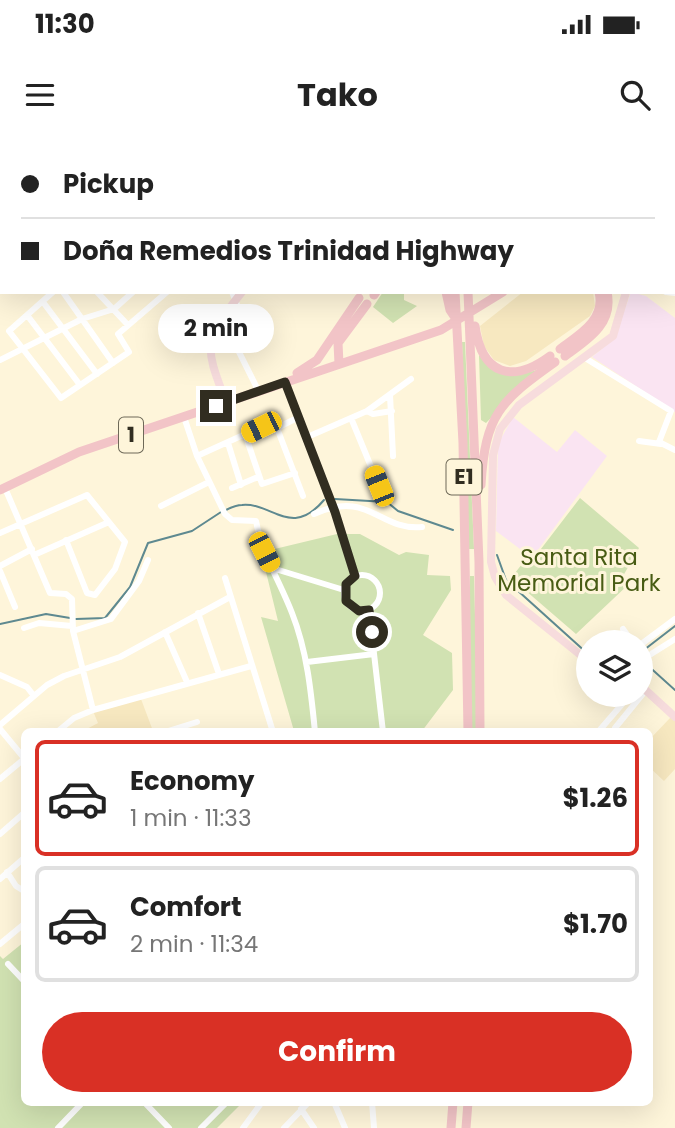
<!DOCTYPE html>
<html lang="en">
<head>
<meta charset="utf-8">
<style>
	:root { --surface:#fff; --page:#f2f2f2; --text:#222; --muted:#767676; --line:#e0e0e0; --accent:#d93025 }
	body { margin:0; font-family:Poppins,sans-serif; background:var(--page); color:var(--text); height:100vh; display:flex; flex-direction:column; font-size:26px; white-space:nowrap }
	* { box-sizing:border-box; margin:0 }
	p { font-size:23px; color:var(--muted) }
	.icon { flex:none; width:38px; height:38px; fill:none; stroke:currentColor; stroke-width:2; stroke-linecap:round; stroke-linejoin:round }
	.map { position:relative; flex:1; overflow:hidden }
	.drawer { position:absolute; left:21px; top:588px; width:632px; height:378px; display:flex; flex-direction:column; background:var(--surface); border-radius:10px; box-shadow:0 7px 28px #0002 }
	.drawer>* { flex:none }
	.top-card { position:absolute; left:0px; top:0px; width:676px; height:154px; box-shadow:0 7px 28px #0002; display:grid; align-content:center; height:154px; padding:0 21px; background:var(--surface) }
	.fabs { position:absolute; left:576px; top:490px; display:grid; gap:14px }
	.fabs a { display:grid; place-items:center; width:77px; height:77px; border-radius:50%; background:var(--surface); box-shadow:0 7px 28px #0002; font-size:35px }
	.end { position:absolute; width:32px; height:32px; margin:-16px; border:9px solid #312d20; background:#fff; box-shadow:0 0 0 4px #fff }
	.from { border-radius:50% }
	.bubble { position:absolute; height:49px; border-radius:24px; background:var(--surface); box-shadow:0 7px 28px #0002; font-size:23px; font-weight:700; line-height:49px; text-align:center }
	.car { position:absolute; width:21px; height:42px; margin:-21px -10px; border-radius:9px; box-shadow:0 0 5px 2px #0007; background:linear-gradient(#f5c518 24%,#345 0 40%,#f5c518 0 76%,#345 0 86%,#f5c518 0) }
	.top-card b { display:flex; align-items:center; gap:24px; height:66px; font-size:26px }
	.top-card b+b { border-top:2px solid var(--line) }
	.top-card i { width:18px; height:18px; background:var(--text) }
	ul { padding:12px 0 0; list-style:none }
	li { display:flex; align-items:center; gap:21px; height:116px; margin:0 14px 10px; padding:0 7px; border:4px solid var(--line); border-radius:10px }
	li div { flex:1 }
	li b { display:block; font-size:26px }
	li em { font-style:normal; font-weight:700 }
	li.active { border-color:var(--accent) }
	li>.icon { width:63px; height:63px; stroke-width:1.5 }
	.action { display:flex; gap:14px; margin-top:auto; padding:14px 21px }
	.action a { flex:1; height:80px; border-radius:42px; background:var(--accent); color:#fff; font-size:28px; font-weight:700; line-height:80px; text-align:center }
	.status { display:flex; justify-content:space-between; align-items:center; height:49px; padding:0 35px; background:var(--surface); direction:ltr }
	.status svg { height:19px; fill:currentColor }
	header { display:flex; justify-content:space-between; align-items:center; height:91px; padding:0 21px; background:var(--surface); font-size:32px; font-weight:700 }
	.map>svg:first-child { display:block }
	.built { fill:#f7e8c0 }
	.industrial { fill:#fae4f2 }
	.green { fill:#d1e2b2 }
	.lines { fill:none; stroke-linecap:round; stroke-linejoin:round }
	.stream { stroke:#5e8990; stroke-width:2 }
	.minor { stroke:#fff; stroke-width:6 }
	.major { stroke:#f7dcdd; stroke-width:8 }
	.highway { stroke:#f2c4c7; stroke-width:9 }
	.route { stroke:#312d20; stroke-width:9 }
	.labels { text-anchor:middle; stroke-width:6; stroke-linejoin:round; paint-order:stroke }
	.shield { fill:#fef5da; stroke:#6e6958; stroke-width:2 }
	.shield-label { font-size:21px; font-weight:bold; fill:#312d20 }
	.park-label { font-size:23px; fill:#485c14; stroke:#fef5da }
</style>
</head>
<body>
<div class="status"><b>11:30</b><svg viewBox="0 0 49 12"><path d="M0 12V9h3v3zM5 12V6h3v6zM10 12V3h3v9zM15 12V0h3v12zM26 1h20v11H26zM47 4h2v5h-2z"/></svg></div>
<header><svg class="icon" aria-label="menu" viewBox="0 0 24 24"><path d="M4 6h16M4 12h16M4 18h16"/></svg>Tako<svg class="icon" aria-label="search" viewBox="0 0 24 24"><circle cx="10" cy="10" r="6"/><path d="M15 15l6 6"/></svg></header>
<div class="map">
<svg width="675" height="988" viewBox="0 0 675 988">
	<rect width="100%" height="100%" fill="#fef5da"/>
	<path class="built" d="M523 152H593L595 166 590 176 526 221 510 226 494 220 484 206 480 186Z
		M141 559 153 591 81 592 98 583 93 571Z
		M671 577 675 581V629L664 641 649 627V600Z"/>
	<path class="industrial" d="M631 152 646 156 675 178V272L592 217 614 199Z
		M513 277 557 312 575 290 607 316 532 418 496 391 498 304Z"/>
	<path class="green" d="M383 152H404V160L417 166 393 183 373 167Z
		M462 202H465L474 409H469Z
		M479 215C495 233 516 238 539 229L486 283 481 280Z
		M580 358 639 408 623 436 630 443 576 494 511 438 526 419 531 422Z
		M337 394H360L399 415 406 412 429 415 427 435 450 436 451 450 423 495 452 513 453 550 422 591H294L261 477 278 481 266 432 258 413Z
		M470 436H474L478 591H470Z
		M24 802V962L242 963 217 988H0V816L3 819Z"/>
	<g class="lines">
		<path class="stream" d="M335 359 387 362 398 371 453 390
			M226 370C230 368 237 365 242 365 272 362 291 399 324 360
			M497 415 506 440 588 514
			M76 479 105 478 130 447 148 403 192 391 221 372
			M0 484 46 474 70 478
			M640 513 675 486
			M645 523 675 550"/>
		<path class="minor" d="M489 0 490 2
			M518 0 519 2
			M130 2 132 0
			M674 10H675
			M674 53 675 52
			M674 103 675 101
			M53 152 9 191 61 258 129 212 118 194 167 152
			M63 152 113 223
			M97 152 127 184
			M232 152 238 167 226 183 227 188 259 252
			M666 152 675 153
			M43 162 97 234
			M27 175 80 245
			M585 218 671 271 659 302 675 310
			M0 220 82 179 114 169 133 152
			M285 242 335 372 355 436
			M390 255 393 316
			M367 271 373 274 392 271
			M184 277 197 316 225 374 232 380 256 381C262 414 280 442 292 473 307 511 311 551 315 592
			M351 278 379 346
			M277 288 303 356
			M245 294 262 344 295 333
			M305 298 367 271 411 239
			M639 301 661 304
			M228 303 241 345
			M197 316 261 287 271 291 297 278
			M5 348 50 453 66 454 72 459 73 491 93 570
			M232 348 258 337
			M161 366 209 342
			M314 374C369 349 379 391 422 387
			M0 393 87 355 125 402 115 429 95 455 87 453 66 400
			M34 415 109 382
			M0 426 32 409
			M272 428 344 450
			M0 431 15 467
			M344 453a18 18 0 1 1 36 0a18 18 0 1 1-36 0Z
			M225 438 273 592
			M369 470 383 592
			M198 473 219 534
			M24 488 39 483 72 486
			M623 489 632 502
			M73 491 111 479 139 441 148 420
			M165 492 187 542
			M640 505 675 479
			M640 521 675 499
			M307 522 374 514
			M0 535 27 547 34 556
			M0 585 47 545 64 536 120 517 230 457
			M615 588 646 550
			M0 589 24 618
			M57 592 74 578 93 570 251 526
			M165 592 197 582
			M598 592 630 555
			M0 639 24 619
			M0 694 24 673
			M7 732 16 746 24 751
			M0 739 24 718
			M0 804 24 784
			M8 824 24 841
			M144 962 169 988
			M334 962 345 988
			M372 962 374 988
			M301 969 314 988
			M58 988 83 962
			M201 988 227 962
			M243 988 262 962
			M284 988 309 962"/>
		<path class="major" d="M316 2 317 0
			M227 265C205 206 201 203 242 152
			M588 521 506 455 495 437 491 422 493 315 500 289 519 265 613 196 626 152
			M640 545 675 577"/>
		<path class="highway" d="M438 0V2
			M444 0V2
			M456 0V2
			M660 2 662 0
			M446 152 450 170 456 179
			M455 152 463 303 468 592
			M468 152 479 422 480 592
			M374 155 376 152
			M475 186C482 235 512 244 550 216
			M560 209C579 195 606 180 599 152
			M565 216C587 200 614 184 607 152
			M339 224 338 203 367 164
			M297 233 317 220 359 158
			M481 345C485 275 500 261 555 222
			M0 350 79 312 441 190 503 152
			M451 988 453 962
			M466 988 468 962"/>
	</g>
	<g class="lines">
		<path class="route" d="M216 266 285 242 335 372 355 436 346 444V461L359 471 369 470 372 492"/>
	</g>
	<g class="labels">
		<g class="shield">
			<rect x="119" y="277.5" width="24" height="35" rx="5"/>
			<rect x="446.5" y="319.5" width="35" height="35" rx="5"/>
		</g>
		<g class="shield-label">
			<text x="131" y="302">1</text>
			<text x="464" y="344">E1</text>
		</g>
		<g class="park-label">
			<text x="579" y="425">Santa Rita<tspan x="579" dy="26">Memorial Park</tspan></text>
		</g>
	</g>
</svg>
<div class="fabs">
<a><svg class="icon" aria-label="layers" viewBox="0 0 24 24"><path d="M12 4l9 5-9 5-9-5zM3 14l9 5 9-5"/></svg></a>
</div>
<i class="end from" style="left:372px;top:492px"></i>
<i class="end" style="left:216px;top:266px"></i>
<div class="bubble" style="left:158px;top:164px;width:116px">2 min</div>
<i class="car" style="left:261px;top:287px;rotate:244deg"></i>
<i class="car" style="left:379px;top:346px;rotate:338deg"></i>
<i class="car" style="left:264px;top:412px;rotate:153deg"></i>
<div class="top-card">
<b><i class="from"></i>Pickup</b>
<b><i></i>Doña Remedios Trinidad Highway</b>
</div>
<section class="drawer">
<ul>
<li class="active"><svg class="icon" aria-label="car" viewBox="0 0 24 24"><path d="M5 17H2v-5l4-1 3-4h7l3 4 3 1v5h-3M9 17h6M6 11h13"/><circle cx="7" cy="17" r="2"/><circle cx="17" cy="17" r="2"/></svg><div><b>Economy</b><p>1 min · 11:33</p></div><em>$1.26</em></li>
<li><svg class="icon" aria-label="car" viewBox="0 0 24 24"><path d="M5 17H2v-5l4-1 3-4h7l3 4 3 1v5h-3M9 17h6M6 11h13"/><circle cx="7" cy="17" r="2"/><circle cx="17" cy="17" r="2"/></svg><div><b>Comfort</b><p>2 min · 11:34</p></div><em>$1.70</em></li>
</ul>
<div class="action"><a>Confirm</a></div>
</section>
</div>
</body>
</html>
